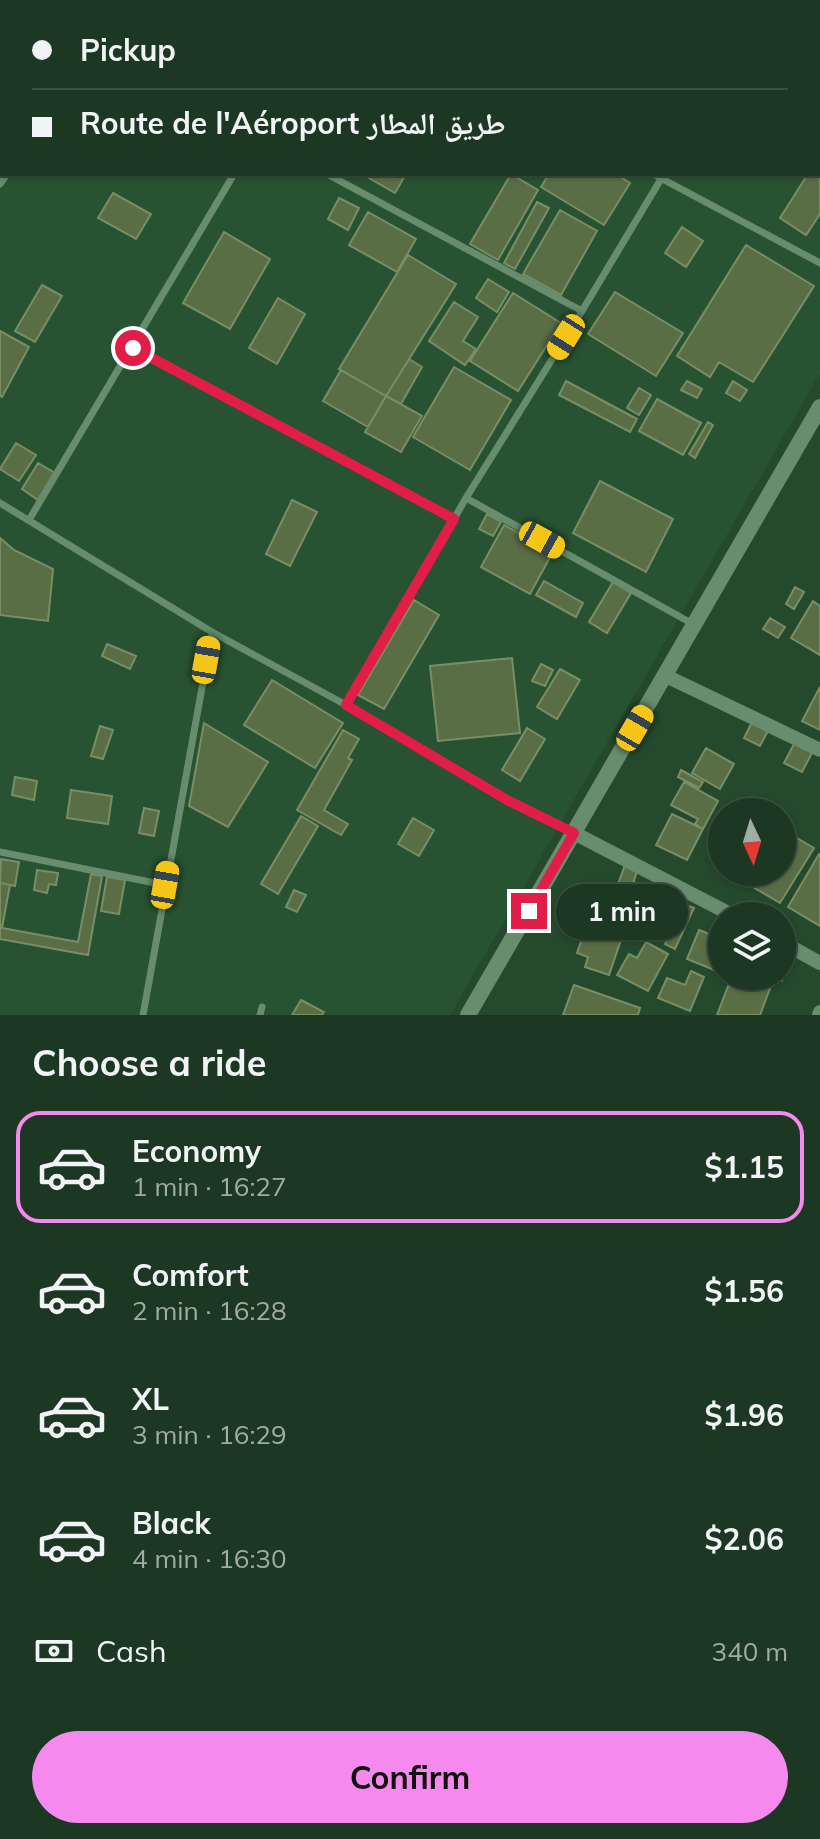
<!DOCTYPE html>
<html lang="en">
<head>
<meta charset="utf-8">
<style>
	:root { --surface:#1c3722; --page:#253f2a; --text:#f1f3f6; --muted:#a0aca5; --line:#3a5140; --accent:#f689ee }
	body { margin:0; font-family:Mulish,"Noto Naskh Arabic",sans-serif; background:var(--page); color:var(--text); height:100vh; display:flex; flex-direction:column; font-size:30px; white-space:nowrap }
	* { box-sizing:border-box; margin:0 }
	p { font-size:26px; color:var(--muted) }
	.icon { flex:none; width:44px; height:44px; fill:none; stroke:currentColor; stroke-width:2; stroke-linecap:round; stroke-linejoin:round }
	.map { position:relative; height:1015px; overflow:hidden }
	.sheet { display:flex; flex-direction:column; background:var(--surface); flex:1 }
	.sheet>* { flex:none }
	.top-card { position:absolute; left:0px; top:0px; width:820px; height:176px; box-shadow:0 2px 6px #0004,0 0 0 2px var(--line); display:grid; align-content:center; height:176px; padding:0 32px; background:var(--surface) }
	.needle { width:52px; rotate:176deg }
	.tools { position:absolute; left:708px; top:798px; display:grid; gap:16px }
	.tools a { display:grid; place-items:center; width:88px; height:88px; border-radius:50%; background:var(--surface); box-shadow:0 2px 6px #0004,0 0 0 2px var(--line); font-size:40px }
	.end { position:absolute; width:36px; height:36px; margin:-18px; border:10px solid #e11d48; background:#fff; box-shadow:0 0 0 4px #fff }
	.from { border-radius:50% }
	.bubble { position:absolute; height:56px; border-radius:28px; background:var(--surface); box-shadow:0 2px 6px #0004,0 0 0 2px var(--line); font-size:26px; font-weight:700; line-height:56px; text-align:center }
	.car { position:absolute; width:24px; height:48px; margin:-24px -12px; border-radius:10px; box-shadow:0 0 6px 2px #0007; background:linear-gradient(#f5c518 24%,#345 0 40%,#f5c518 0 76%,#345 0 86%,#f5c518 0) }
	.top-card b { display:flex; align-items:center; gap:28px; height:76px; font-size:30px }
	.top-card b+b { border-top:2px solid var(--line) }
	.top-card i { width:20px; height:20px; background:var(--text) }
	ul { padding:0; list-style:none }
	li { display:flex; align-items:center; gap:24px; height:112px; margin:0 16px 12px; padding:0 16px; border:4px solid transparent; border-radius:24px }
	li div { flex:1 }
	li b { display:block; font-size:30px }
	li em { font-style:normal; font-weight:700 }
	li.active { border-color:var(--accent) }
	li>.icon { width:72px; height:72px; stroke-width:1.5 }
	h2 { padding:0 32px; font-size:36px; line-height:96px }
	.pay { display:flex; align-items:center; gap:20px; height:88px; padding:0 32px; font-size:30px }
	.pay p { margin-inline-start:auto }
	.action { display:flex; gap:16px; margin-top:auto; padding:16px 32px }
	.action a { flex:1; height:92px; border-radius:48px; background:var(--accent); color:#111; font-size:32px; font-weight:700; line-height:92px; text-align:center }
	.map>svg:first-child { display:block }
	.built { fill:#285332; fill-rule:evenodd }
	.building { fill:#5a6e46; stroke:#798e65; stroke-width:2 }
	.lines { fill:none; stroke-linecap:round; stroke-linejoin:round }
	.service { stroke:#678d6e; stroke-width:7 }
	.minor { stroke:#678d6e; stroke-width:14 }
	.tertiary { stroke:#678d6e; stroke-width:16 }
	.route { stroke:#e11d48; stroke-width:10 }
</style>
</head>
<body>
<div class="map">
<svg width="820" height="1015" viewBox="0 0 820 1015">
	<rect width="100%" height="100%" fill="#25492d"/>
	<path class="built" d="M0 0H820V373L450 1015H0ZM2 2H818V174H2Z"/>
	<path class="building" d="M818 58 820 59V150L818 149Z
		M818 164 820 165V214L806 235 780 218 808 174H818Z
		M362 174H406L395 193Z
		M511 174 538 190 498 260 470 244Z
		M549 174H616L630 183 604 225 541 187Z
		M113 193 151 214 136 239 98 218Z
		M339 198 359 208 348 230 328 219Z
		M537 202 549 208 515 269 504 263Z
		M560 210 597 231 561 295 523 274Z
		M368 212 416 239 397 272 349 245Z
		M682 227 703 241 686 267 665 253Z
		M224 232 270 259 230 329 183 303Z
		M746 245 814 286 753 382 719 362 710 377 677 356Z
		M408 255 456 284 386 396 339 369Z
		M488 279 509 292 497 312 476 298Z
		M42 285 62 296 35 342 15 331Z
		M615 292 683 333 656 376 588 334Z
		M513 293 561 323 518 391 470 361Z
		M278 298 305 314 277 364 249 348Z
		M454 302 478 317 463 341 476 349 465 365 429 341Z
		M0 331 29 347 2 397 0 396Z
		M409 359 422 367 401 404 386 396Z
		M454 367 511 400 470 470 413 437Z
		M341 370 386 396 368 427 323 401Z
		M566 381 637 419 630 432 559 395Z
		M687 381 702 389 697 398 681 390Z
		M733 381 747 390 740 401 726 393Z
		M639 388 651 395 639 415 627 408Z
		M386 396 422 416 401 452 365 432Z
		M657 399 701 423 683 455 639 431Z
		M708 422 713 425 695 458 689 454Z
		M16 443 36 455 19 481 0 469Z
		M38 463 55 473 38 500 22 489Z
		M600 481 673 519 646 572 573 533Z
		M292 500 317 512 290 566 266 554Z
		M487 514 501 522 493 536 479 529Z
		M504 525 553 552 530 594 481 567Z
		M0 538 14 550 53 569 48 621 0 615Z
		M544 581 583 603 576 617 536 595Z
		M613 582 631 593 607 633 589 622Z
		M795 587 804 592 794 609 786 604Z
		M414 600 439 615 384 709 358 695Z
		M813 601 820 606V655L791 638Z
		M770 618 785 627 778 638 763 629Z
		M107 644 136 656 130 669 102 656Z
		M512 658 520 733 438 741 430 666Z
		M541 664 553 670 545 686 532 681Z
		M560 669 580 680 557 719 537 707Z
		M272 680 343 723 315 768 244 725Z
		M820 687V730L802 721Z
		M754 718 770 727 760 746 744 738Z
		M204 723 268 762 228 827 189 806Z
		M100 726 113 730 103 759 91 756Z
		M527 728 545 739 520 781 502 770Z
		M343 730 359 739 348 758 352 760 324 810 348 824 341 835 297 810Z
		M796 740 814 749 802 772 784 763Z
		M706 748 734 764 720 789 692 773Z
		M681 770 703 782 699 788 678 777Z
		M15 777 37 781 34 800 12 795Z
		M684 782 718 801 703 829 695 824 698 819 671 805Z
		M71 790 112 796 108 824 67 818Z
		M144 808 159 811 154 836 139 833Z
		M672 814 703 829 687 860 656 845Z
		M301 816 318 826 278 894 261 884Z
		M413 818 434 830 419 856 398 844Z
		M785 831 814 848 780 903 751 886 760 872H782V835Z
		M819 854 820 855V926L788 907Z
		M1 859 19 862 15 886 0 883Z
		M625 865 638 869 629 895 616 890Z
		M37 870 58 873 56 885 49 884 47 893 34 890Z
		M91 874 102 876 88 955 0 939V883L10 885 2 928 78 942Z
		M107 877 125 880 119 914 101 911Z
		M634 882 679 898 669 928 623 912Z
		M294 890 306 895 297 912 286 907Z
		M684 904 694 908 675 949 665 944Z
		M589 919 624 931 609 975 585 967 588 957 577 953Z
		M699 930 722 939V951L714 970 687 959Z
		M646 942 668 954 648 991 617 975 629 954 637 958Z
		M691 971 704 977 690 1011 658 998 667 978 685 985Z
		M732 976H769L783 981 774 978 760 1015H717Z
		M574 985 640 1008 638 1015H563Z
		M301 1000 324 1012 322 1015H292Z"/>
	<g class="lines">
		<path class="service" d="M28 0 31 2
			M346 0 350 2
			M274 2 275 0
			M628 2 629 0
			M327 174 582 311
			M653 174 820 263
			M661 179 582 311 466 498 693 624
			M0 184 7 174
			M133 348 454 519
			M0 503 212 632 346 705 507 800 572 832
			M29 520 234 174
			M346 705 466 498
			M0 852 165 885
			M143 1015 212 632
			M260 1015 262 1007"/>
		<path class="minor" d="M666 676 820 750
			M574 833 734 916
			M782 942 820 963
			M819 1015 820 1012"/>
		<path class="tertiary" d="M468 1015 820 407"/>
	</g>
	<g class="lines">
		<path class="route" d="M133 348 454 519 346 705 507 800 574 833 529 911"/>
	</g>
</svg>
<div class="tools">
<a><svg class="needle" viewBox="-14 -14 28 28"><path d="M0-13l5 13h-10z" fill="#e53935"/><path d="M0 13l5-13h-10z" fill="#a0aca5"/></svg></a>
<a><svg class="icon" aria-label="layers" viewBox="0 0 24 24"><path d="M12 4l9 5-9 5-9-5zM3 14l9 5 9-5"/></svg></a>
</div>
<i class="end from" style="left:133px;top:348px"></i>
<i class="end" style="left:529px;top:911px"></i>
<div class="bubble" style="left:556px;top:884px;width:132px">1 min</div>
<i class="car" style="left:566px;top:337px;rotate:212deg"></i>
<i class="car" style="left:542px;top:540px;rotate:119deg"></i>
<i class="car" style="left:206px;top:660px;rotate:10deg"></i>
<i class="car" style="left:635px;top:728px;rotate:30deg"></i>
<i class="car" style="left:165px;top:885px;rotate:10deg"></i>
<div class="top-card">
<b><i class="from"></i>Pickup</b>
<b><i></i>Route de l'Aéroport طريق المطار</b>
</div>
</div>
<section class="sheet">
<h2>Choose a ride</h2>
<ul>
<li class="active"><svg class="icon" aria-label="car" viewBox="0 0 24 24"><path d="M5 17H2v-5l4-1 3-4h7l3 4 3 1v5h-3M9 17h6M6 11h13"/><circle cx="7" cy="17" r="2"/><circle cx="17" cy="17" r="2"/></svg><div><b>Economy</b><p>1 min · 16:27</p></div><em>$1.15</em></li>
<li><svg class="icon" aria-label="car" viewBox="0 0 24 24"><path d="M5 17H2v-5l4-1 3-4h7l3 4 3 1v5h-3M9 17h6M6 11h13"/><circle cx="7" cy="17" r="2"/><circle cx="17" cy="17" r="2"/></svg><div><b>Comfort</b><p>2 min · 16:28</p></div><em>$1.56</em></li>
<li><svg class="icon" aria-label="car" viewBox="0 0 24 24"><path d="M5 17H2v-5l4-1 3-4h7l3 4 3 1v5h-3M9 17h6M6 11h13"/><circle cx="7" cy="17" r="2"/><circle cx="17" cy="17" r="2"/></svg><div><b>XL</b><p>3 min · 16:29</p></div><em>$1.96</em></li>
<li><svg class="icon" aria-label="car" viewBox="0 0 24 24"><path d="M5 17H2v-5l4-1 3-4h7l3 4 3 1v5h-3M9 17h6M6 11h13"/><circle cx="7" cy="17" r="2"/><circle cx="17" cy="17" r="2"/></svg><div><b>Black</b><p>4 min · 16:30</p></div><em>$2.06</em></li>
</ul>
<div class="pay"><svg class="icon" aria-label="cash" viewBox="0 0 24 24"><path d="M3 7h18v10H3z"/><circle cx="12" cy="12" r="2"/></svg>Cash<p>340 m</p></div>
<div class="action"><a>Confirm</a></div>
</section>
</body>
</html>
